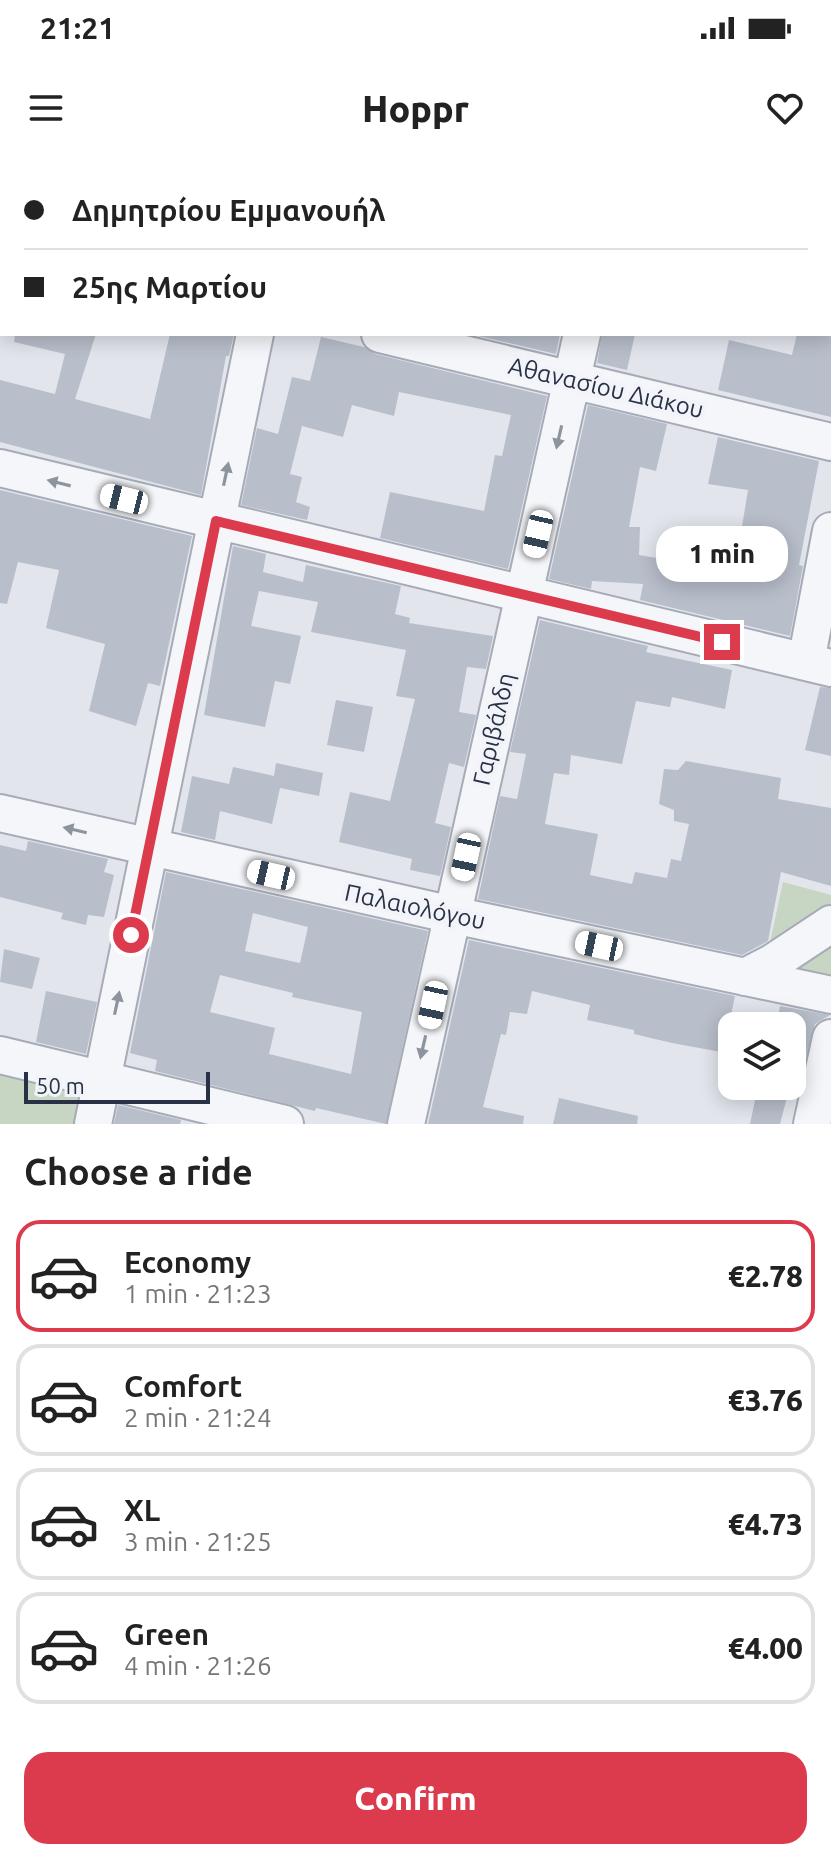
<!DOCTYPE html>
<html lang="en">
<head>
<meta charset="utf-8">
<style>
	:root { --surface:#fff; --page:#f6f6f6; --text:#222; --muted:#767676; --line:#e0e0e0; --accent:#dc3b4d }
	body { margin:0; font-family:Ubuntu,sans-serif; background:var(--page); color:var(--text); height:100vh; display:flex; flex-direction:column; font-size:30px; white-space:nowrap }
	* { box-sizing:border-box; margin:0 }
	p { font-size:26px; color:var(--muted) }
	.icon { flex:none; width:44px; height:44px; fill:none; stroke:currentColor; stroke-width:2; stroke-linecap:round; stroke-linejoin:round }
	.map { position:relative; height:964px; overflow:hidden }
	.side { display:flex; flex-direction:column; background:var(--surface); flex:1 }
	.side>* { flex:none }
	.banner { position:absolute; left:0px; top:0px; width:832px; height:176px; box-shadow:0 4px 20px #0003; display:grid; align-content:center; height:176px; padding:0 24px; background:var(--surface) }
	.fabs { position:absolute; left:718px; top:852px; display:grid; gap:16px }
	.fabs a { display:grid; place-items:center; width:88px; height:88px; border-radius:16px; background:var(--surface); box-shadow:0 4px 20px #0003; font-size:40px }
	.scale { position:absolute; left:24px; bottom:20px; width:186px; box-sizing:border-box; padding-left:8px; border:4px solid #283145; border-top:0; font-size:22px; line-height:28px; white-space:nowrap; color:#283145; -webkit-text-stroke:6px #f2f4f9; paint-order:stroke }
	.end { position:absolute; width:36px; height:36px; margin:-18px; border:10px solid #dc3b4d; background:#fff; box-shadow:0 0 0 4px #fff }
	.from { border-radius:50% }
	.bubble { position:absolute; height:56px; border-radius:24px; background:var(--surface); box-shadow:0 4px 20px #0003; font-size:26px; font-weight:800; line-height:56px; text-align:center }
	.car { position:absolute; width:24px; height:48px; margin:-24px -12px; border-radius:10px; box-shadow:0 0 6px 2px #0007; background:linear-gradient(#fff 24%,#345 0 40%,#fff 0 76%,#345 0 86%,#fff 0) }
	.banner b { display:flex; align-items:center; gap:28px; height:76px; font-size:30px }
	.banner b+b { border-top:2px solid var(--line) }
	.banner i { width:20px; height:20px; background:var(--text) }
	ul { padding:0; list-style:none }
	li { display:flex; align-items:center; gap:24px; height:112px; margin:0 16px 12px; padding:0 8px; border:4px solid var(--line); border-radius:24px }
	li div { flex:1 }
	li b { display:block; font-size:30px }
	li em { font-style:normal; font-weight:800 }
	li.current { border-color:var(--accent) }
	li>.icon { width:72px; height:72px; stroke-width:1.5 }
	h2 { padding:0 24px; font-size:36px; line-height:96px }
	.button { display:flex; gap:16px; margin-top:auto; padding:16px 24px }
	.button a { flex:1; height:92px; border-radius:24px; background:var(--accent); color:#fff; font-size:32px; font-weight:800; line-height:92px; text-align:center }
	.status { display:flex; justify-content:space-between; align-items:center; height:56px; padding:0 40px; background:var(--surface); direction:ltr }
	.status svg { height:22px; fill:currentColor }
	header { display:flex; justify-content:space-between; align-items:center; height:104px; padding:0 24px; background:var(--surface); font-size:36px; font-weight:800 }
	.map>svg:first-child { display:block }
	.green { fill:#c6d6c2 }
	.building { fill:#b8beca; fill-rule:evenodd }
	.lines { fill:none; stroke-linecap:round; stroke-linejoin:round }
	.minor-casing { stroke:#a6abb7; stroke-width:40 }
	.minor { stroke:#f5f6f9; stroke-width:36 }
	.oneway { fill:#8e949f }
	.route { stroke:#dc3b4d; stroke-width:10 }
	.labels { text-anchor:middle; stroke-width:8; stroke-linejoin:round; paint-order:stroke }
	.street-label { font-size:24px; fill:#283145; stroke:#f2f4f9 }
</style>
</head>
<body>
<div class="status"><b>21:21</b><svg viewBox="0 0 49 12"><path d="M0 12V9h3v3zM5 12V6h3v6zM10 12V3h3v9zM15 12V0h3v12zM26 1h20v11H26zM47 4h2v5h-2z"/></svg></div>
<header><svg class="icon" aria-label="menu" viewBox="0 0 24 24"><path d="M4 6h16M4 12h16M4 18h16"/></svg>Hoppr<svg class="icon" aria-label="heart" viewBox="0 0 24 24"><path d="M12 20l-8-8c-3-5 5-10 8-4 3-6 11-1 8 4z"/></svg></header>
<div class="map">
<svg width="831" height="964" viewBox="0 0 831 964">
	<rect width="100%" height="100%" fill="#e2e5ec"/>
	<path class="green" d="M783 722 831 735V816L766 801Z
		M0 901 86 923 77 964H0Z"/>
	<path class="building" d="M15 174H96L75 239 150 259 170 174H234L229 196H226L201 335 0 282V220L55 234 65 194 14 182Z
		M470 174H560L556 194Z
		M602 174H635L627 210 597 203Z
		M797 174H831V257L718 230 729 180 792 195Z
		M321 177 364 187 375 194 547 236 508 409 380 378 390 332 484 351 495 295 502 296 511 255 399 232 394 256 352 245 343 277 302 266 290 314 302 317 296 342 310 347 307 360 241 345 257 268 278 274 292 217 310 221Z
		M588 245 667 264 656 311 640 307 629 367H640L639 395 692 404 696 377 739 385 748 330 708 324 718 277 819 301 799 405 803 406 790 476 640 440 643 424 592 421 591 429 549 419Z
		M0 330 192 376 160 526 148 523 136 566 89 551 105 484 46 468 59 410 18 402 7 444 0 443Z
		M233 386 266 394 263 412 303 422 306 405 401 426 395 454 410 458 409 463 493 476 486 509 467 507 459 552 476 555 464 607 449 603 435 663 451 667 440 716 410 710 412 699 339 682 350 632 390 641 415 539 396 536 406 490 311 472 318 442 259 431 251 466 301 476 290 524 275 521 265 567 204 555Z
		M540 460 648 486 646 492 732 510 725 549 672 537 670 547 636 541 622 604 571 595 569 615 554 613 545 664 598 674 590 715 632 724 635 712 667 718 671 699 681 701 689 664 674 661V650L659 644 664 609 678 610 686 601 781 618 778 639 831 648V726L781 712 768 781 742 795 478 739 500 636 517 639 526 594 510 592Z
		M820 527 831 528V596L805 590Z
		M336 540 373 547 364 592 327 585Z
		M276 603 323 613 319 636 280 628 272 664 220 651 215 680 181 672 192 616 229 624 233 607 274 616Z
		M28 681 108 699 104 712 114 715 104 757 88 755 86 765 61 759 63 753 0 737V685L26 691Z
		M166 712 428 771 386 964 316 948 315 951 155 911 157 900 130 893ZM253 753 308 767 300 803 245 791ZM220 815 293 833 292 837 362 852 351 914 269 894 275 868 210 852Z
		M469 780 735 836 732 850V894L672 883 634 874V870L587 860 590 845 532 831 527 854 510 852 506 875 501 874 483 947 524 956 523 964H428Z
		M4 789 40 798 32 829 0 822Z
		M46 831 97 842 86 894 36 882Z
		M780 846 830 855 815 864 805 900 792 898V866H776Z
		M758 926H790L780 964H750Z
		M559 938 638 956 637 964H553Z
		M118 945 181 960 180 964H114Z"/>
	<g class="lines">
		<g class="minor-casing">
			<path id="minor" d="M757 0 768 2
				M290 2V0
				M621 2V0
				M830 12 831 13
				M0 83H2
				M380 174 831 282
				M0 308 831 508
				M806 502 831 371
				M0 653 453 755 831 835
				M745 817 772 803 831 764
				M0 895 285 964
				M93 964 255 174
				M406 964 582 174
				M812 964 831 878"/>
		</g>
		<use href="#minor" class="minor"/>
	</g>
	<defs><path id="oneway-solid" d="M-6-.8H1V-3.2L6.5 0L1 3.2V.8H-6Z" transform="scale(2)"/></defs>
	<g class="oneway">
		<use href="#oneway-solid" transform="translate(559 277) rotate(103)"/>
		<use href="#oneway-solid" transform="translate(226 314) rotate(-78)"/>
		<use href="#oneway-solid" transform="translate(59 323) rotate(-166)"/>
		<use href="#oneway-solid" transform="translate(75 670) rotate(-167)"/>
		<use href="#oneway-solid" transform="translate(117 843) rotate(-78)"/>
		<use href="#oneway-solid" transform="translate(423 887) rotate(103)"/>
	</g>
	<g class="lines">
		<path class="route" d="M131 775 216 361 722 482"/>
	</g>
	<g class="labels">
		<g class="street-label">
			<text transform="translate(606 228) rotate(13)" y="8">Αθανασίου Διάκου</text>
			<text transform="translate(494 569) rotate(-77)" y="8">Γαριβάλδη</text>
			<text transform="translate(415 747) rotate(12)" y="8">Παλαιολόγου</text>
		</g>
	</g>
</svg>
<div class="fabs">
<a><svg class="icon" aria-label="layers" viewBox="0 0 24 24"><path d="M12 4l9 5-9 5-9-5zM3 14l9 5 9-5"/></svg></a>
</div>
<div class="scale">50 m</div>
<i class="end from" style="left:131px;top:775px"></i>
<i class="end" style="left:722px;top:482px"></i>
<div class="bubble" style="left:656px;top:366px;width:132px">1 min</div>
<i class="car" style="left:124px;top:339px;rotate:284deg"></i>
<i class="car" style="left:538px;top:374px;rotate:193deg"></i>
<i class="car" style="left:466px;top:697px;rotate:192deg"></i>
<i class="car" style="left:271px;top:715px;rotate:283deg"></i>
<i class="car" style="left:599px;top:786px;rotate:282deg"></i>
<i class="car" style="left:433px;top:845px;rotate:192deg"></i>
<div class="banner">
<b><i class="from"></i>Δημητρίου Εμμανουήλ</b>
<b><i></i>25ης Μαρτίου</b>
</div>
</div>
<section class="side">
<h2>Choose a ride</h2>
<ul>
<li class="current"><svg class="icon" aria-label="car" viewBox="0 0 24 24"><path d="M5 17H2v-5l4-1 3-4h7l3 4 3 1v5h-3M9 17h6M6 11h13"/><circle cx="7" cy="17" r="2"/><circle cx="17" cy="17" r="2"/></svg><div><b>Economy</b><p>1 min · 21:23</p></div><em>€2.78</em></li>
<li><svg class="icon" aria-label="car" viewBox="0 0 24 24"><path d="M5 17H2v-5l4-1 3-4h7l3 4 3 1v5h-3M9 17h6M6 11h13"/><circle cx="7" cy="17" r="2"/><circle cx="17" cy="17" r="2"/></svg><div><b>Comfort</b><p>2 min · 21:24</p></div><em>€3.76</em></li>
<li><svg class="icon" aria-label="car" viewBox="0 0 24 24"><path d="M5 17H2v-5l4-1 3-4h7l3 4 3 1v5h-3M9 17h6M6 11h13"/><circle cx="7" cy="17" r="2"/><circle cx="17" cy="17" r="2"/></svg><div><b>XL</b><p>3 min · 21:25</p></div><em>€4.73</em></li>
<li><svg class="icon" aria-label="car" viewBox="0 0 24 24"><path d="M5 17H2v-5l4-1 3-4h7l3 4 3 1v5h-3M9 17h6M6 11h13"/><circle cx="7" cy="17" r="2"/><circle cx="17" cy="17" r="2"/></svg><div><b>Green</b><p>4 min · 21:26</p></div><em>€4.00</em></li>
</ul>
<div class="button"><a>Confirm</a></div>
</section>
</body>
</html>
